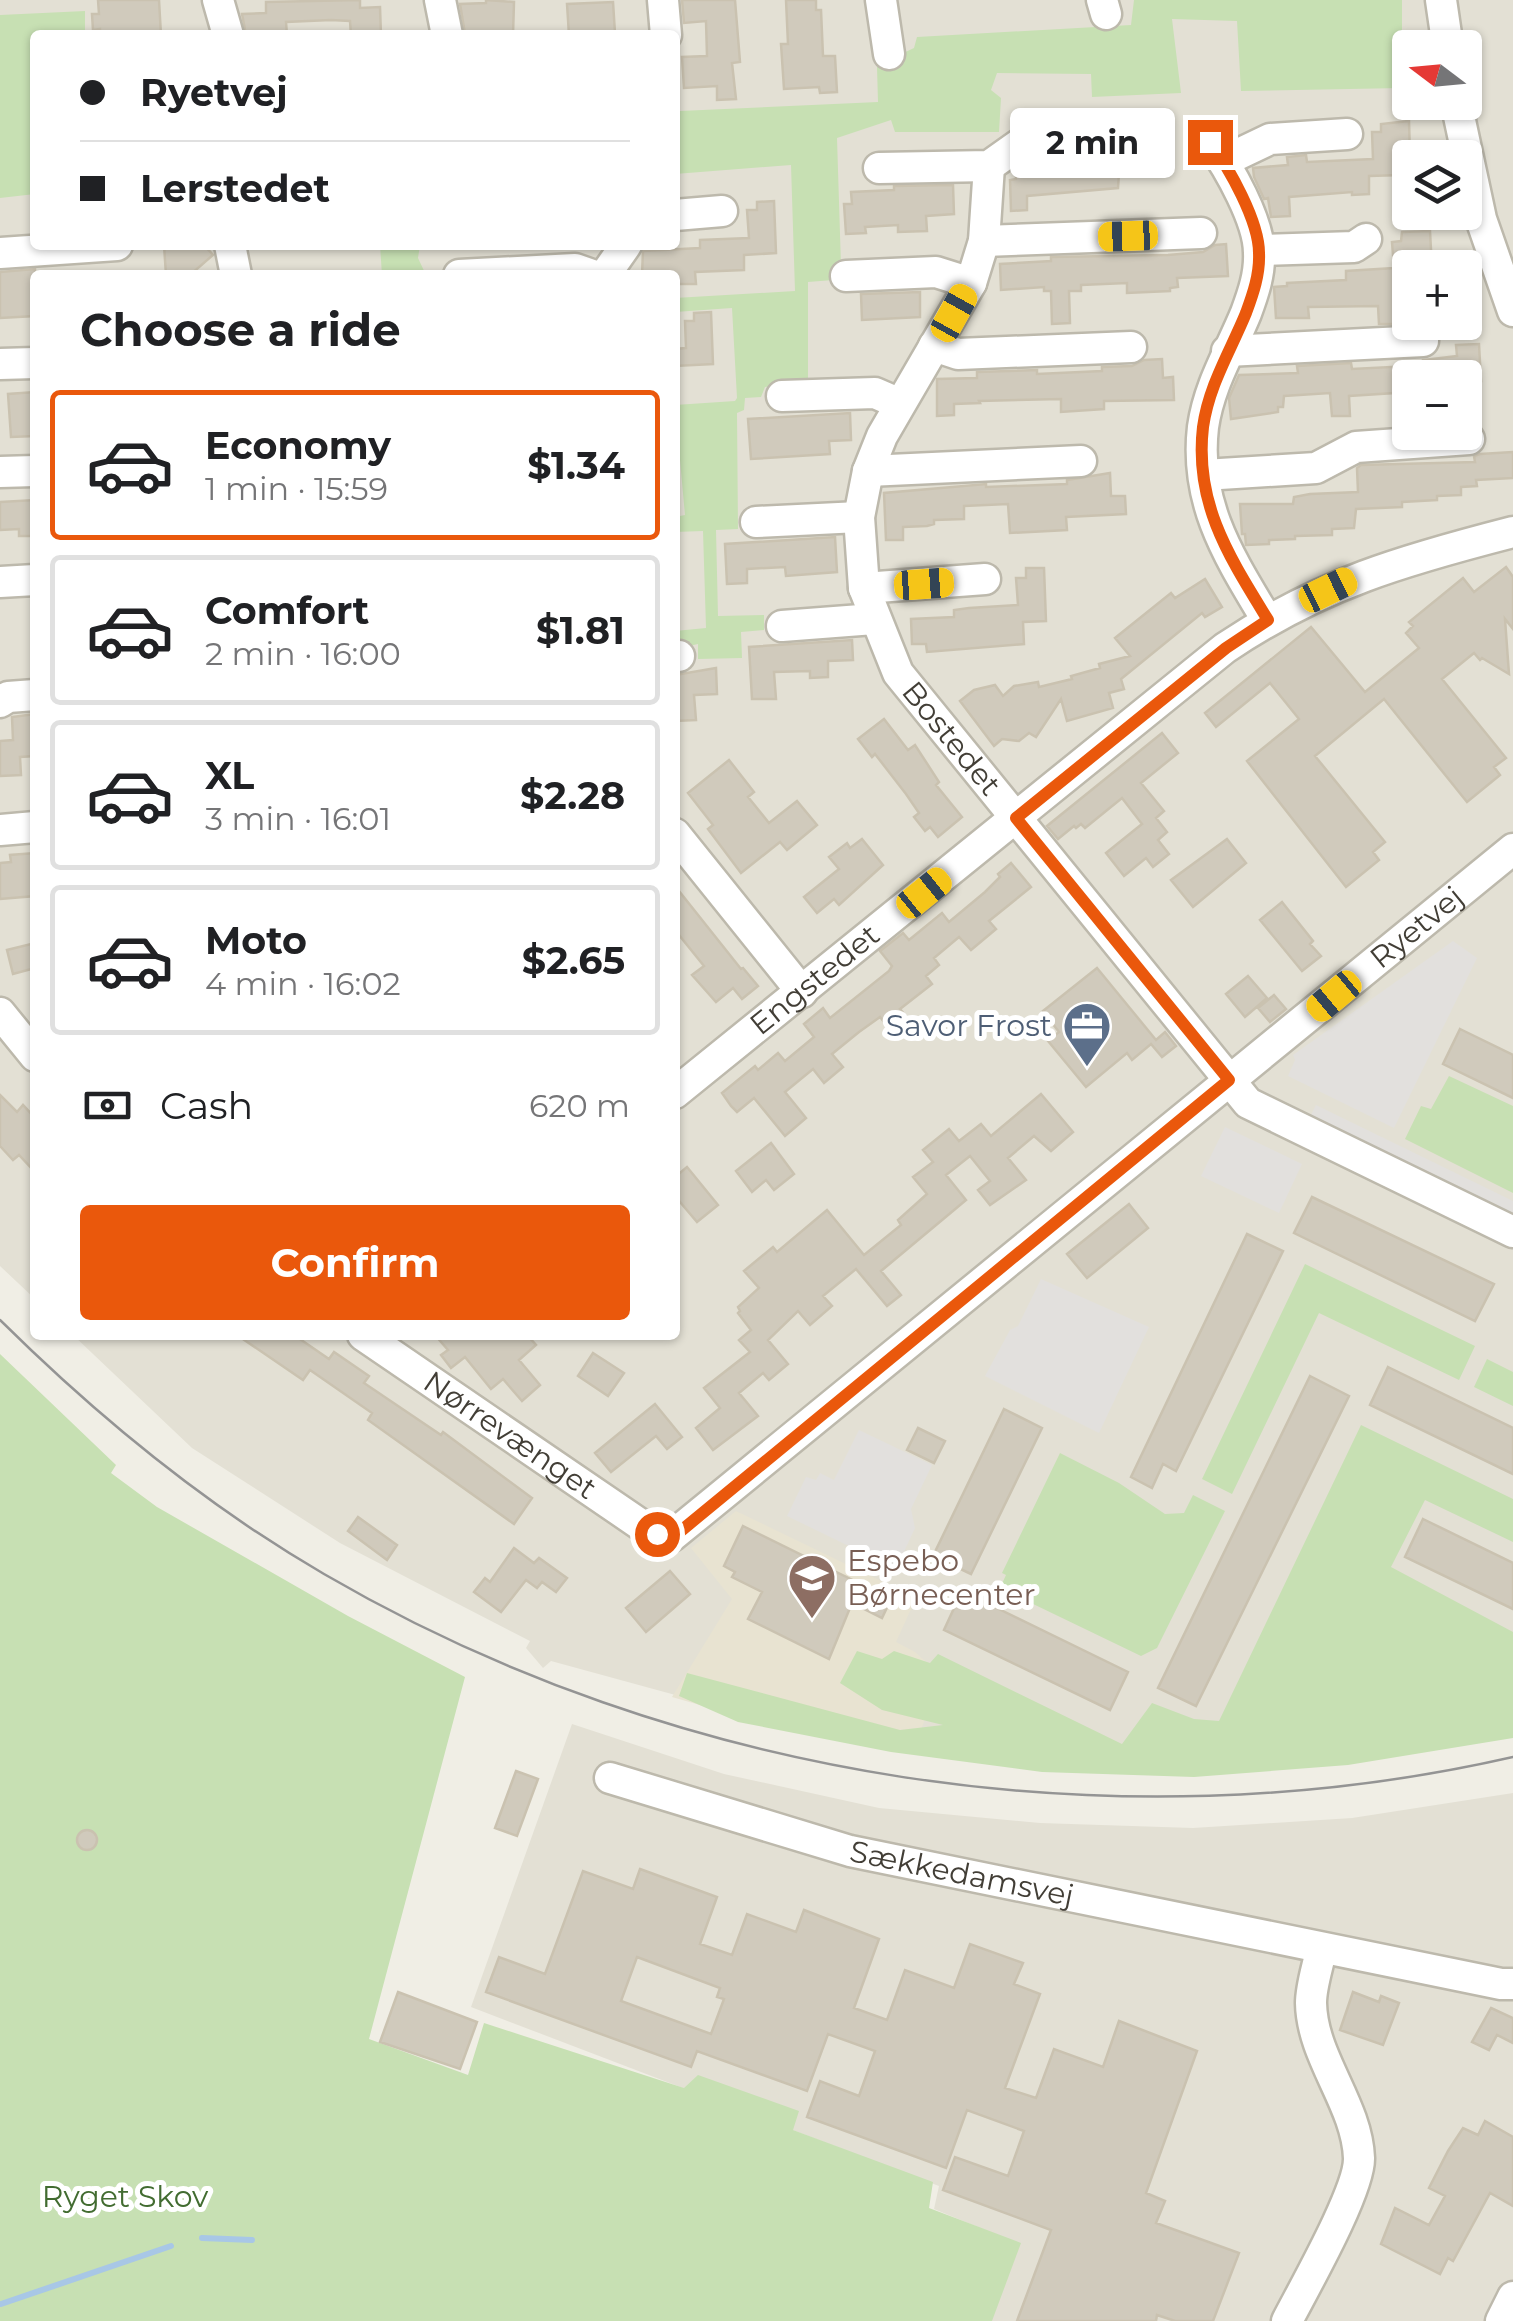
<!DOCTYPE html>
<html lang="en">
<head>
<meta charset="utf-8">
<style>
	:root { --surface:#fff; --page:#f6f6f6; --text:#202124; --muted:#757577; --line:#e0e0e0; --accent:#ea580c }
	body { margin:0; font-family:Montserrat,sans-serif; background:var(--page); color:var(--text); height:100vh; display:flex; flex-direction:column; font-size:38px; white-space:nowrap }
	* { box-sizing:border-box; margin:0 }
	p { font-size:32px; color:var(--muted) }
	.icon { flex:none; width:55px; height:55px; fill:none; stroke:currentColor; stroke-width:2; stroke-linecap:round; stroke-linejoin:round }
	.map { position:relative; flex:1; overflow:hidden }
	.details { position:absolute; left:30px; top:270px; width:650px; height:1070px; display:flex; flex-direction:column; background:var(--surface); border-radius:10px; box-shadow:0 2px 8px #0004 }
	.details>* { flex:none }
	.top-card { position:absolute; left:30px; top:30px; width:650px; height:220px; border-radius:10px; box-shadow:0 2px 8px #0004; display:grid; align-content:center; height:220px; padding:0 50px; background:var(--surface) }
	.needle { width:65px; rotate:286deg }
	.buttons { position:absolute; left:1392px; top:30px; display:grid; gap:20px }
	.buttons a { display:grid; place-items:center; width:90px; height:90px; border-radius:10px; background:var(--surface); box-shadow:0 2px 8px #0004; font-size:50px }
	.end { position:absolute; width:45px; height:45px; margin:-22px; border:12px solid #ea580c; background:#fff; box-shadow:0 0 0 5px #fff }
	.from { border-radius:50% }
	.bubble { position:absolute; height:70px; border-radius:10px; background:var(--surface); box-shadow:0 2px 8px #0004; font-size:32px; font-weight:700; line-height:70px; text-align:center }
	.car { position:absolute; width:30px; height:60px; margin:-30px -15px; border-radius:12px; box-shadow:0 0 8px 2px #0007; background:linear-gradient(#f5c518 24%,#345 0 40%,#f5c518 0 76%,#345 0 86%,#f5c518 0) }
	.top-card b { display:flex; align-items:center; gap:35px; height:95px; font-size:38px }
	.top-card b+b { border-top:2px solid var(--line) }
	.top-card i { width:25px; height:25px; background:var(--text) }
	ul { padding:0; list-style:none }
	li { display:flex; align-items:center; gap:30px; height:150px; margin:0 20px 15px; padding:0 30px; border:5px solid var(--line); border-radius:10px }
	li div { flex:1 }
	li b { display:block; font-size:38px }
	li em { font-style:normal; font-weight:700 }
	li.on { border-color:var(--accent) }
	li>.icon { width:90px; height:90px; stroke-width:1.5 }
	h2 { padding:0 50px; font-size:45px; line-height:120px }
	.pay { display:flex; align-items:center; gap:25px; height:110px; padding:0 50px; font-size:38px }
	.pay p { margin-inline-start:auto }
	.primary-button { display:flex; gap:20px; margin-top:auto; padding:20px 50px }
	.primary-button a { flex:1; height:115px; border-radius:10px; background:var(--accent); color:#fff; font-size:40px; font-weight:700; line-height:115px; text-align:center }
	.map>svg:first-child { display:block }
	.residential { fill:#e3e0d4; fill-rule:evenodd }
	.education { fill:#e8e3d1 }
	.green { fill:#c7e0b3 }
	.parking { fill:#e2e0dd }
	.lines { fill:none; stroke-linecap:round; stroke-linejoin:round }
	.stream { stroke:#a8c7e6; stroke-width:6 }
	.building { fill:#d0cabc; stroke:#cac2b0; stroke-width:2.5; fill-rule:evenodd }
	.minor-casing { stroke:#bdb9ac; stroke-width:35 }
	.minor { stroke:#fff; stroke-width:30 }
	.tram { stroke:#949494; stroke-width:2.5 }
	.route { stroke:#ea580c; stroke-width:12 }
	.labels { text-anchor:middle; stroke-width:10; stroke-linejoin:round; paint-order:stroke }
	.street-label { font-size:30px; fill:#423e36; stroke:#fff }
	.service-label { font-size:30px; fill:#4e5e75; stroke:#fff; text-anchor:end }
	.education-label { font-size:30px; fill:#785e54; stroke:#fff; text-anchor:start }
	.park-label { font-size:30px; fill:#426c31; stroke:#fff }
</style>
</head>
<body>
<div class="map">
<svg width="1513" height="2321" viewBox="0 0 1513 2321">
	<rect width="100%" height="100%" fill="#f0eee5"/>
	<path class="residential" d="M0 0H1513V1720L1097 1761 679 1696 551 1661 543 1668 526 1648 530 1641 340 1543 192 1448 73 1335H675V275H35V1299L0 1266ZM35 35H675V245H35ZM1410 48H1465V102H1410ZM1410 158H1465V212H1410ZM1410 268H1465V322H1410ZM1410 378H1465V432H1410Z
		M572 1724 724 1774 879 1808 1040 1823 1193 1828 1352 1818 1513 1793V2321H990L1019 2244 934 2209 939 2186 471 2007Z"/>
	<path class="education" d="M736 1511 916 1598 896 1642 915 1652 934 1669 938 1689 913 1748 745 1718 672 1697 732 1599 691 1548Z"/>
	<path class="green" d="M1134 0H1402V88L1241 91 1237 21 1172 19 1181 93 1092 97 1091 74 997 73 991 90 1001 98 999 132H895L891 120 837 138 841 266 832 267 833 280 808 282V381L765 387 761 397 745 398 744 410 737 413 738 529 716 530 718 616 764 615V630L741 632 742 658 698 659V644L689 646 677 641 675 631 706 628 703 531 675 532V517L685 515 675 405 735 401 737 398 732 308 675 312V298L795 291 791 165 675 174V82L680 111 878 102 877 67H895L899 55 914 48 917 37 1131 25Z
		M85 11V35H35V194L0 198V15Z
		M380 245H420L418 258 426 275H382Z
		M1449 1076 1513 1106V1193L1405 1139 1421 1106 1431 1109Z
		M1305 1264 1475 1346 1459 1380 1319 1313 1232 1494 1202 1479Z
		M0 1354 116 1465 111 1473 157 1507 348 1616 465 1677 369 2039 468 2075 484 2023 684 2088 698 2075 799 2111 793 2130 933 2182 929 2208 1021 2243 992 2321H0Z
		M1487 1359 1513 1372V1406L1474 1387Z
		M1361 1425 1513 1499V1542L1425 1500 1391 1567 1513 1632V1738L1348 1765 1194 1777 1042 1772 891 1752 738 1722 679 1696 687 1673 900 1730 943 1725 882 1710 840 1683 857 1651 882 1659 894 1651 930 1663 938 1654 1122 1744 1152 1703 1194 1719 1219 1721Z
		M1060 1453 1119 1483 1165 1514 1184 1513 1193 1495 1225 1511 1157 1648 1141 1656 1000 1588 1006 1575 1002 1573Z"/>
	<path class="parking" d="M1453 941 1477 958 1394 1128 1288 1076 1295 1060 1293 1055Z
		M1316 1105 1513 1201V1246L1298 1141Z
		M1225 1127 1302 1164 1279 1213 1201 1176Z
		M1041 1279 1149 1327 1099 1433 985 1376 1010 1330 1018 1326Z
		M859 1430 932 1465 911 1509 915 1528 896 1569 787 1516 806 1477 816 1480 820 1473 834 1480Z"/>
	<g class="lines">
		<path class="stream" d="M202 2238 252 2240
			M1 2304 171 2246"/>
	</g>
	<path class="building" d="M98 0H159L161 35H100V29L93 30 92 14H99Z
		M360 0V8L380 7 381 35H351L350 21 331 20 286 22 287 35H246L242 14 266 13V2Z
		M486 0 514 2 513 35 465 34 460 4 486 3Z
		M682 0H735L740 62 732 63 736 99 717 100V86L684 88 682 57 707 56 706 21 684 23Z
		M786 0H816V10H821L823 56H835L837 92 820 93 819 87 784 89 781 44H788Z
		M613 2 615 33 569 35 567 4Z
		M1153 120 1156 170 1119 173 1118 188 1027 196V210L1011 211 1010 180 1016 179V170L1059 168 1058 162 1075 159 1123 156 1122 144 1126 129H1131V121Z
		M1409 121 1410 155H1407V160L1400 161 1401 175 1369 176V194L1352 195V192L1289 197 1290 216 1271 217 1268 198 1264 199 1254 177 1253 168 1288 165 1287 157 1306 155 1307 162 1373 159 1372 132H1381V124Z
		M953 185 954 214 926 216 927 231 898 232V225L865 227 866 233 846 234 844 204H852L851 192 894 190V186Z
		M774 201 776 253 744 255V270L695 272 696 284H675V275H642L643 251 700 248V240L749 238 747 210H757V202Z
		M1430 231 1432 268H1410V285H1394L1397 324H1379L1378 306 1308 307 1309 318H1276L1274 287 1287 286V283L1346 280V271L1394 268 1392 242 1401 241 1402 232Z
		M1226 244 1228 276 1177 278 1178 287 1170 288V291L1127 293V283L1081 285V291H1069L1070 323 1052 324 1051 291H1044V287L1001 290 1000 264 1051 261V257L1168 255 1203 252 1215 245Z
		M164 245H204L213 255 190 275H166Z
		M35 269V316L0 318V272Z
		M920 292V317L862 320 861 294Z
		M711 312 713 364 675 366V349L686 348 685 321H694V313Z
		M1479 344 1481 381 1424 378 1423 360 1457 356 1456 345Z
		M1162 359 1163 378 1173 377 1174 400 1104 401V409L1061 412V399L979 401 980 403 954 404V415L937 416V379L977 378V372L1037 370V374L1102 371V367L1132 366 1144 360Z
		M1351 363 1352 369 1410 366V392L1349 396 1350 416H1332L1330 393 1284 396 1283 407H1278V412L1231 419 1229 398 1239 375 1298 373 1297 366Z
		M35 392V436L11 437 8 394Z
		M850 413 851 440 829 441 830 454 751 459 748 419Z
		M1513 452V478L1476 480 1477 486 1461 487V495L1437 496V500L1402 502V507L1356 509 1354 528 1332 529V535L1295 536V539L1269 540V544L1246 545 1245 534H1242L1240 504H1293L1294 497 1310 494 1358 492 1357 468 1361 465 1475 462 1474 456 1480 454Z
		M1110 473 1111 496H1125L1126 514 1066 517 1067 530 1010 533 1008 504 964 506V519L934 520V524L927 526 903 527V540H886L884 493 986 484V487L1067 484V480Z
		M35 500V536H19V529L0 530V502Z
		M835 537 837 572 786 576 785 567 747 569V583L727 584 725 544Z
		M1506 567 1513 577V629L1505 619 1509 674 1482 658 1480 660 1474 653 1442 679 1506 758 1494 767 1500 775 1467 802 1384 699 1315 756 1385 842 1373 852 1379 860 1346 887 1247 761 1299 719 1270 683 1216 727 1205 713 1311 627 1365 692 1419 648 1406 633 1413 626 1409 622 1463 578 1474 592Z
		M1026 568H1044L1046 621 1023 622 1024 644 927 652 926 644H912L911 619 954 617V610L969 608 1018 605 1016 578H1026Z
		M1205 579 1222 607 1205 617 1202 613 1121 679 1124 689 1109 693 1113 708 1067 721 1061 699 1036 737 1029 733 1019 741 1002 739 994 746 960 701 974 690 995 685 1003 696 1014 686 1038 682 1039 687 1072 679 1071 676 1100 668 1099 664 1130 656 1115 638 1171 593 1175 598Z
		M852 640 853 660 828 661V677L810 678V671L774 672 776 699H752L749 647Z
		M716 668 717 694 694 695 696 720 675 721V675Z
		M35 714V756L20 757 21 775 0 776V741L13 740 12 717Z
		M884 719 908 750 915 745 939 782 936 785 962 817 938 837 930 827 925 831 914 817 919 813 906 794 875 754 872 757 858 739Z
		M1162 733 1178 753 1141 783 1164 811 1156 818 1167 832 1158 840 1169 854 1153 867 1146 858 1124 876 1106 853 1142 824 1122 798 1085 828 1081 824 1076 828 1074 826 1058 839 1047 826Z
		M729 760 754 792 748 797 769 823 797 801 817 825 787 850 780 842 741 873 708 829 713 825 688 793Z
		M862 839 883 865 839 905 834 899 817 913 804 897 839 869 829 857 847 843 850 848Z
		M1227 839 1246 863 1193 907 1171 880Z
		M35 853V896L0 899V863L11 862 10 855Z
		M1011 863 1031 887 989 921 996 929 971 950 959 937 934 958 939 965 926 976 932 984 900 1009 905 1015 889 1028 880 1017 859 1032 832 1054 843 1067 824 1083 813 1069 785 1092 806 1118 785 1136 754 1098 737 1112 731 1106 722 1093 755 1066 758 1070 778 1053 785 1061 814 1037 804 1024 823 1008 830 1018 889 971 892 966 880 951 903 933 909 940 942 913 949 922 985 892 1000 877 998 874Z
		M675 886 741 969 743 968 758 986 742 999 733 988 716 1002 692 975 704 966 675 930Z
		M1282 902 1313 941 1310 944 1321 956 1302 971 1260 920Z
		M35 943V968L13 974 7 950Z
		M1097 968 1156 1040 1165 1032 1176 1046 1162 1057 1151 1044 1132 1060 1127 1053 1086 1087 1048 1041 1059 1032 1043 1011Z
		M1248 976 1267 998 1245 1017 1226 994Z
		M1274 995 1286 1009 1270 1022 1258 1008Z
		M1460 1029 1513 1055V1098L1443 1064Z
		M1041 1094 1073 1132 1051 1151 1034 1136 1008 1158 1026 1180 990 1205 978 1190 990 1181 970 1156 946 1175 966 1200 881 1271 901 1295 887 1306 856 1269 823 1296 832 1306 810 1325 798 1311 768 1340 788 1364 769 1380 763 1373 739 1393 758 1416 713 1450 696 1428 720 1408 704 1388 750 1352 739 1340 751 1330 738 1313 740 1311 738 1307 759 1288 744 1271 773 1247 777 1252 827 1210 864 1255 901 1225 898 1220 927 1194 913 1177 933 1162 923 1150 949 1129 959 1141 981 1124 991 1136Z
		M0 1095 17 1112 23 1105 35 1118V1172L19 1155 13 1160 0 1146Z
		M771 1143 794 1174 774 1190 766 1180 752 1192 736 1171Z
		M687 1167 718 1205 697 1222 675 1196V1177Z
		M1312 1197 1494 1284 1475 1321 1294 1233Z
		M1129 1204 1148 1228 1087 1278 1067 1254Z
		M1247 1234 1283 1251 1176 1471 1163 1464 1152 1488 1131 1477Z
		M237 1335H294L329 1359 334 1352 369 1376 364 1383 441 1435 443 1432 532 1498 514 1524 368 1420 372 1413 310 1370 303 1380Z
		M435 1335H527L536 1345 519 1360 540 1385 522 1401 503 1379 491 1389 465 1357 451 1368 441 1355 448 1350Z
		M593 1353 624 1373 608 1396 578 1376Z
		M1388 1367 1513 1428V1474L1370 1405Z
		M1310 1376 1349 1396 1196 1706 1158 1688Z
		M655 1404 682 1437 667 1449 656 1436 611 1472 595 1453Z
		M1004 1409 1042 1428 971 1574 933 1556Z
		M918 1428 945 1441 934 1463 907 1450Z
		M358 1517 397 1545 387 1560 348 1531Z
		M1423 1519 1513 1563V1609L1405 1557Z
		M743 1526 891 1599 882 1618 852 1603 829 1659 748 1619 762 1592 732 1577 735 1572 724 1566Z
		M514 1548 534 1563 539 1558 567 1578 556 1592 542 1582 537 1588 526 1580 501 1612 474 1592 485 1578 490 1582Z
		M670 1571 690 1594 646 1632 626 1608Z
		M962 1591 1128 1672 1110 1710 944 1630Z
		M516 1771 538 1779 517 1836 495 1828Z
		M77 1840a10 10 0 1 1 20 0a10 10 0 1 1-20 0Z
		M640 1869 717 1897 700 1944 732 1955 747 1914 796 1932 804 1910 879 1939 854 2008 887 2020 905 1970 954 1988 970 1944 1023 1963 1014 1984 1040 1994 1005 2088 1036 2098 1054 2049 1103 2067 1119 2021 1197 2051 1146 2193 1165 2201 1156 2223 1239 2253 1213 2321H1175L1157 2315 1156 2321H1017L1051 2230 943 2190 955 2157 1008 2176 1024 2131 967 2110 946 2168 807 2117 820 2081 859 2096 875 2051 828 2034 807 2091 697 2051 691 2067 486 1992 499 1957 545 1974 583 1871 633 1889ZM637 1957 720 1988 717 1997 724 1999 711 2034 621 2001Z
		M398 1992 477 2022 460 2069 380 2042Z
		M1353 1992 1379 2002 1381 1996 1399 2003 1383 2045 1340 2030Z
		M1491 2008 1513 2018V2043L1497 2035 1489 2050 1472 2042Z
		M1485 2121 1513 2137V2206L1490 2193 1453 2261 1448 2258 1440 2274 1381 2244 1395 2208 1429 2225 1445 2196 1429 2188 1448 2151 1463 2128 1478 2135Z"/>
	<g class="lines">
		<g class="minor-casing">
			<g id="minor">
				<path d="M218 0 228 35"/>
				<path d="M440 0 447 35"/>
				<path d="M663 0 666 35"/>
				<path d="M881 0 889 54"/>
				<path d="M1102 0 1106 14"/>
				<path d="M1441 0 1448 48"/>
				<path d="M1456 102 1481 219 1513 311"/>
				<path d="M1210 142C1229 168 1259 221 1259 253 1260 274 1253 294 1246 313 1230 352 1209 385 1203 427 1194 504 1230 558 1267 620"/>
				<path d="M1224 161 1270 139 1347 134"/>
				<path id="s1" d="M989 166 984 241 971 283 882 436 868 471 859 517 864 588 898 673 1248 1103 1513 1232"/>
				<path d="M879 168 989 166 1030 137 1108 133"/>
				<path d="M675 215 722 211"/>
				<path d="M984 241 1201 233"/>
				<path d="M230 245 236 275"/>
				<path d="M1260 250 1354 247 1366 239"/>
				<path d="M0 253 117 245"/>
				<path d="M459 275 575 269 592 275"/>
				<path d="M605 275 626 245"/>
				<path d="M846 276 936 272 971 283"/>
				<path d="M934 346 958 354 1131 347"/>
				<path d="M1227 351 1423 341"/>
				<path d="M0 364 35 363"/>
				<path d="M782 396 875 393 898 403"/>
				<path d="M868 471 1081 461"/>
				<path d="M0 472 35 471"/>
				<path d="M1204 475 1316 468 1356 447 1469 439"/>
				<path d="M756 522 859 517"/>
				<path d="M0 582 35 580"/>
				<path d="M864 588 985 579"/>
				<path d="M782 626 874 619"/>
				<path d="M675 656H679"/>
				<path d="M0 702 8 697 35 695"/>
				<path d="M0 830 35 827"/>
				<path d="M675 834 802 992"/>
				<path d="M0 1013 35 1056"/>
				<path id="s2" d="M675 1093 1225 648C1320 584 1404 560 1513 532"/>
				<path id="s3" d="M363 1335 647 1529 657 1534 672 1536 1513 849"/>
				<path id="s4" d="M610 1778 850 1851 1501 1984H1513"/>
				<path d="M1287 2321C1304 2288 1360 2190 1359 2158 1357 2104 1312 2058 1311 2003 1311 1986 1318 1966 1321 1950"/>
				<path d="M1501 2321 1513 2297"/>
			</g>
		</g>
		<use href="#minor" class="minor"/>
		<path class="tram" d="M0 1320C98 1417 205 1505 324 1574 677 1780 1115 1848 1513 1757"/>
	</g>
	<g class="lines">
		<path class="route" d="M657 1534 672 1536 682 1530 1229 1080 1016 818 1226 648 1268 620C1230 558 1194 504 1203 427 1209 385 1230 352 1246 313 1253 294 1260 274 1259 253 1259 221 1229 168 1210 142"/>
	</g>
	<defs>
		<g id="office-pin" transform="scale(2.5)"><path d="M0 17L-7.5 6A9.5 9.5 0 1 1 7.5 6Z" fill="#5c6f8a" stroke="#fff"/><path d="M-6-3h4V-5.5h4V-3h4V5H-6ZM-1-4.5V-3h2v-1.5ZM-6 0V1H6V0Z" fill="#fff"/></g>
		<g id="school-pin" transform="scale(2.5)"><path d="M0 17L-7.5 6A9.5 9.5 0 1 1 7.5 6Z" fill="#8d6e63" stroke="#fff"/><path d="M0-5L7-2L0 1L-7-2ZM-4 1L0 2.5L4 1V4Q0 6-4 4Z" fill="#fff"/></g>
	</defs>
	<g fill-rule="evenodd">
		<use href="#office-pin" x="1087" y="1026"/>
		<use href="#school-pin" x="812" y="1578"/>
	</g>
	<g class="labels">
		<g class="street-label">
			<text dy="10" stroke="none"><textPath href="#s1" startOffset="628">Bostedet</textPath></text>
			<text dy="10" stroke="none"><textPath href="#s3" startOffset="1332">Ryetvej</textPath></text>
			<text dy="10" stroke="none"><textPath href="#s2" startOffset="180">Engstedet</textPath></text>
			<text dy="10" stroke="none"><textPath href="#s3" startOffset="178">Nørrevænget</textPath></text>
			<text dy="10" stroke="none"><textPath href="#s4" startOffset="365">Sækkedamsvej</textPath></text>
		</g>
		<g class="service-label">
			<text x="1052" y="1036">Savor Frost</text>
		</g>
		<g class="education-label">
			<text x="847" y="1571">Espebo<tspan x="847" dy="34">Børnecenter</tspan></text>
		</g>
		<g class="park-label">
			<text x="125" y="2207">Ryget Skov</text>
		</g>
	</g>
</svg>
<div class="buttons">
<a><svg class="needle" viewBox="-14 -14 28 28"><path d="M0-13l5 13h-10z" fill="#e53935"/><path d="M0 13l5-13h-10z" fill="#757577"/></svg></a>
<a><svg class="icon" aria-label="layers" viewBox="0 0 24 24"><path d="M12 4l9 5-9 5-9-5zM3 14l9 5 9-5"/></svg></a>
<a>+</a>
<a>−</a>
</div>
<i class="end from" style="left:657px;top:1534px"></i>
<i class="end" style="left:1210px;top:142px"></i>
<div class="bubble" style="left:1010px;top:108px;width:165px">2 min</div>
<i class="car" style="left:1128px;top:236px;rotate:268deg"></i>
<i class="car" style="left:954px;top:313px;rotate:29deg"></i>
<i class="car" style="left:924px;top:584px;rotate:86deg"></i>
<i class="car" style="left:1328px;top:590px;rotate:64deg"></i>
<i class="car" style="left:924px;top:893px;rotate:51deg"></i>
<i class="car" style="left:1334px;top:996px;rotate:230deg"></i>
<div class="top-card">
<b><i class="from"></i>Ryetvej</b>
<b><i></i>Lerstedet</b>
</div>
<section class="details">
<h2>Choose a ride</h2>
<ul>
<li class="on"><svg class="icon" aria-label="car" viewBox="0 0 24 24"><path d="M5 17H2v-5l4-1 3-4h7l3 4 3 1v5h-3M9 17h6M6 11h13"/><circle cx="7" cy="17" r="2"/><circle cx="17" cy="17" r="2"/></svg><div><b>Economy</b><p>1 min · 15:59</p></div><em>$1.34</em></li>
<li><svg class="icon" aria-label="car" viewBox="0 0 24 24"><path d="M5 17H2v-5l4-1 3-4h7l3 4 3 1v5h-3M9 17h6M6 11h13"/><circle cx="7" cy="17" r="2"/><circle cx="17" cy="17" r="2"/></svg><div><b>Comfort</b><p>2 min · 16:00</p></div><em>$1.81</em></li>
<li><svg class="icon" aria-label="car" viewBox="0 0 24 24"><path d="M5 17H2v-5l4-1 3-4h7l3 4 3 1v5h-3M9 17h6M6 11h13"/><circle cx="7" cy="17" r="2"/><circle cx="17" cy="17" r="2"/></svg><div><b>XL</b><p>3 min · 16:01</p></div><em>$2.28</em></li>
<li><svg class="icon" aria-label="car" viewBox="0 0 24 24"><path d="M5 17H2v-5l4-1 3-4h7l3 4 3 1v5h-3M9 17h6M6 11h13"/><circle cx="7" cy="17" r="2"/><circle cx="17" cy="17" r="2"/></svg><div><b>Moto</b><p>4 min · 16:02</p></div><em>$2.65</em></li>
</ul>
<div class="pay"><svg class="icon" aria-label="cash" viewBox="0 0 24 24"><path d="M3 7h18v10H3z"/><circle cx="12" cy="12" r="2"/></svg>Cash<p>620 m</p></div>
<div class="primary-button"><a>Confirm</a></div>
</section>
</div>
</body>
</html>
